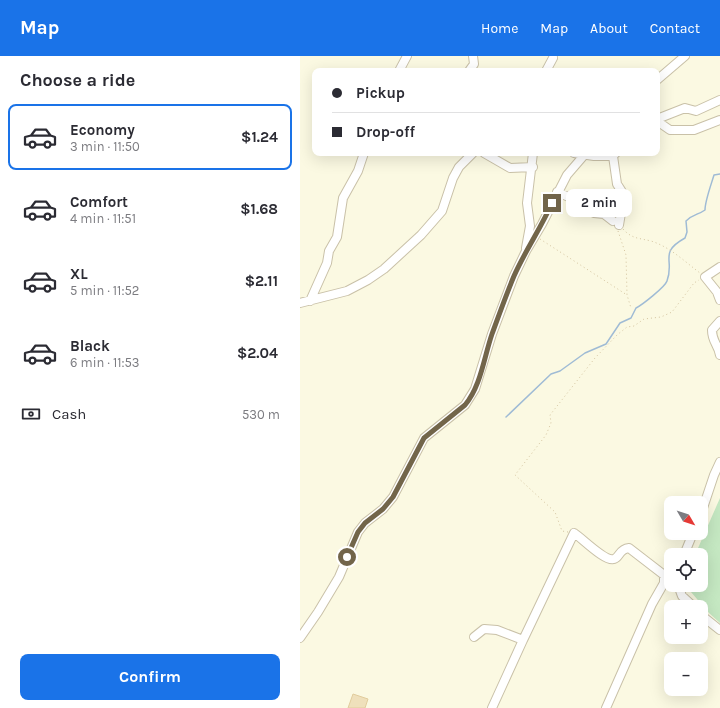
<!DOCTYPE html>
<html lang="en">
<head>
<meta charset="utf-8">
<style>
	:root { --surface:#fff; --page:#f2f2f3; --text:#2b2b33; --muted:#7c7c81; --line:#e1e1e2; --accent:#1a73e8 }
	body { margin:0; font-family:Karla,sans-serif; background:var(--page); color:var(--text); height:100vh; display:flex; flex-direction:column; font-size:15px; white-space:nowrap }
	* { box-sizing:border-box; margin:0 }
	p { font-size:13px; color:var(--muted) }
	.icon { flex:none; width:22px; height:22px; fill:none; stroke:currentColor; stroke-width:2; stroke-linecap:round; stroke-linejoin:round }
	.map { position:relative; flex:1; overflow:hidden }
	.side { display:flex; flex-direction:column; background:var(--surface); width:300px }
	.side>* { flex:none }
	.guide { position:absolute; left:12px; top:12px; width:348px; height:88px; border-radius:8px; box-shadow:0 4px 16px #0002; display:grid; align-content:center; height:88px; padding:0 20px; background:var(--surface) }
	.needle { width:26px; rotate:129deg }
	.buttons { position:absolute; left:364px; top:440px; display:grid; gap:8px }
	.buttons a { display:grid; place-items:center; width:44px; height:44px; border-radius:8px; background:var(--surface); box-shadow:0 4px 16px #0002; font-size:20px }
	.end { position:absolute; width:18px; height:18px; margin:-9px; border:5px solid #72654a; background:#fff; box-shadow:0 0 0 2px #fff }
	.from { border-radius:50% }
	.bubble { position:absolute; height:28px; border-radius:8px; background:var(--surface); box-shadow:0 4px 16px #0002; font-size:13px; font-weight:700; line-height:28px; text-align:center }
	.guide b { display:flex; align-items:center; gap:14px; height:38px; font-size:15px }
	.guide b+b { border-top:1px solid var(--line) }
	.guide i { width:10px; height:10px; background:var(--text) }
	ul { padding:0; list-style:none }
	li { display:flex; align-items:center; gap:12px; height:66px; margin:0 8px 6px; padding:0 12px; border:2px solid transparent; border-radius:8px }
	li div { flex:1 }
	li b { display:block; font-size:15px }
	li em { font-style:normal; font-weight:700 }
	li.on { border-color:var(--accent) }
	li>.icon { width:36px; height:36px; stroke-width:1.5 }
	h2 { padding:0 20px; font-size:18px; line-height:48px }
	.pay { display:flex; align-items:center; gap:10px; height:44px; padding:0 20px; font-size:15px }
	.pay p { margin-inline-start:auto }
	.action { display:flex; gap:8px; margin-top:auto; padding:8px 20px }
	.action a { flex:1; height:46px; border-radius:8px; background:var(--accent); color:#fff; font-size:16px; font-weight:700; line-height:46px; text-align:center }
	header { display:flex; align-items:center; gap:24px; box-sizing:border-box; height:56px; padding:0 20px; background:var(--accent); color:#fff }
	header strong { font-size:19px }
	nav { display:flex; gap:22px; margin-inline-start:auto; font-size:14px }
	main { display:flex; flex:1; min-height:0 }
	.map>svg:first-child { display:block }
	.green { fill:#c5e8c2 }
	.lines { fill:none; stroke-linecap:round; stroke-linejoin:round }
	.stream { stroke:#9fbbd5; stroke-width:1.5 }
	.building { fill:#efe0bb; stroke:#e1cc9c }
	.minor-casing { stroke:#c9c1a8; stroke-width:10 }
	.path { stroke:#d4c49f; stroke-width:1; stroke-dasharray:1 3; stroke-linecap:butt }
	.minor { stroke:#fff; stroke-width:8 }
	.route { stroke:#72654a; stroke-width:5 }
</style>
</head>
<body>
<header>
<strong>Map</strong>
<nav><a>Home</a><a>Map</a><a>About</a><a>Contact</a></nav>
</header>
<main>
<section class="side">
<h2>Choose a ride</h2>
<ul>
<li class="on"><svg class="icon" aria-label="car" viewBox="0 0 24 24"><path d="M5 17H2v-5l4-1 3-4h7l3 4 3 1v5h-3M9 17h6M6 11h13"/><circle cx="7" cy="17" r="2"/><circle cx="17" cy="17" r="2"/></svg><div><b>Economy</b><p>3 min · 11:50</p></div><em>$1.24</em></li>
<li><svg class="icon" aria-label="car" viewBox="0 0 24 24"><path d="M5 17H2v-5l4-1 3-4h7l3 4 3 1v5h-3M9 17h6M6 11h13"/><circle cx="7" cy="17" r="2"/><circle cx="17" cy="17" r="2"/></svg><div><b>Comfort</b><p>4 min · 11:51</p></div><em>$1.68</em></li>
<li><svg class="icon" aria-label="car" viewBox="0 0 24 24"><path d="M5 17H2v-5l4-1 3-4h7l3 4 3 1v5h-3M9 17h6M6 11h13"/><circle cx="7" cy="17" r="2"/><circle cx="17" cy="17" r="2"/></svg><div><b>XL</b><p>5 min · 11:52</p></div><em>$2.11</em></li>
<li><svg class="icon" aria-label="car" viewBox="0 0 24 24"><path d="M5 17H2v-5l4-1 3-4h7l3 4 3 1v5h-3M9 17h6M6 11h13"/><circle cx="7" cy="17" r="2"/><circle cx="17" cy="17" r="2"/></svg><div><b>Black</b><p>6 min · 11:53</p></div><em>$2.04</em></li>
</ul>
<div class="pay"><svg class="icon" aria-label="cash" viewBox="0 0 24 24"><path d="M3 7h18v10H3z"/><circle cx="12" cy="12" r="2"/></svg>Cash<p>530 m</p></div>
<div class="action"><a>Confirm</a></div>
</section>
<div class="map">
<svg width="420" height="652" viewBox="0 0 420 652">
	<rect width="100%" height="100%" fill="#fbf9e2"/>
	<path class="green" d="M420 442V567L409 557 385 529H401V499H395Z"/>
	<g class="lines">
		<path class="stream" d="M206 361 251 318 260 315 285 297 306 288 320 267 331 262 336 252C342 249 365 231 367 225 375 204 358 197 385 182L387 176 386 165C393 158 398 159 405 154 405 145 411 129 414 119L420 118"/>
	</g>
	<path class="building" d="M53 638 68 643 65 652H48Z"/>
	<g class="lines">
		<g class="minor-casing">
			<path id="minor" d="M99 15 107 0
				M169 15 174 8 173 0
				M246 15 253 2
				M357 24 385 0
				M357 63 385 52 396 55 420 44
				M357 65 370 74H394L420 64
				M184 97 210 112 233 111
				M274 97 294 100H313
				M316 97 313 100 317 128 324 139 319 169
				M257 136 285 148 294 157 304 158 313 165
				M226 192 230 170 227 147 233 97
				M420 211 405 221 417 236 420 244
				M10 245 27 207 29 195 37 181 43 142 58 115 64 97
				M0 247 47 235 68 224 84 213 121 179 142 155 153 122 159 111 173 97
				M420 265 412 274C412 286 418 288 420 299
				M401 458 414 419 420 406
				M384 499 393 477
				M378 529 382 540 394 551
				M401 559 420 574
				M174 581 184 573 197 574 223 584 192 652
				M0 582 18 556 39 521 58 476 65 467 83 453 93 441 124 382 165 349 175 333 192 278 214 220 226 195 242 168 267 119 286 97
				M223 584 274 477C282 482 305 506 314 503 320 501 319 493 329 492L364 519V527L352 548 306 652"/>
		</g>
		<path class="path" d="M323 173C332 183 339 182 351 185 370 191 384 205 400 217
			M318 175 326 199 327 239 331 252
			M240 183 327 239
			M268 476 262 475 255 456 215 419 246 379 251 367 250 359 295 302 317 279 327 271 334 270 344 263 361 261 372 256 394 227 399 224"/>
		<use href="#minor" class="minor"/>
	</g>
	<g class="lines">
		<path class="route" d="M47 501 58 476 65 467 83 453 93 441 124 382 165 349C181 330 184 301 192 278 199 259 206 239 214 220 225 195 241 172 252 147"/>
	</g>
</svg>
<div class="buttons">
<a><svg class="needle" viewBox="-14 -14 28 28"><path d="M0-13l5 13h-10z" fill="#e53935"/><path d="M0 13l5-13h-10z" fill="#7c7c81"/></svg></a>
<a><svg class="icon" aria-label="locate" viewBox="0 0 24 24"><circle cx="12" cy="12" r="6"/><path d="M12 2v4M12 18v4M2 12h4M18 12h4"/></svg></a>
<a>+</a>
<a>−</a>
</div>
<i class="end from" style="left:47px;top:501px"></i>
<i class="end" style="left:252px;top:147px"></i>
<div class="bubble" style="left:266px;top:133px;width:66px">2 min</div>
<div class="guide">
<b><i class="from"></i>Pickup</b>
<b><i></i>Drop-off</b>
</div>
</div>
</main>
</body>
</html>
